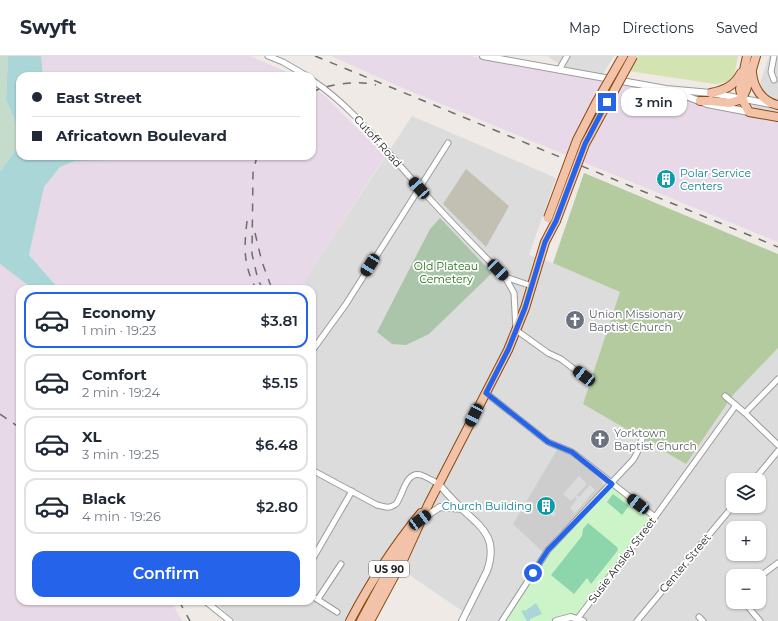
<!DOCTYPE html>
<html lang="en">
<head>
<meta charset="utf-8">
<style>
	:root { --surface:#fff; --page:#f2f2f3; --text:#1f2937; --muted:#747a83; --line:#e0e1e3; --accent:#2563eb }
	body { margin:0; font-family:Montserrat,sans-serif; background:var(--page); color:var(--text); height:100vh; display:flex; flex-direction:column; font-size:15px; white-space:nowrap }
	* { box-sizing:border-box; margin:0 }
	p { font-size:13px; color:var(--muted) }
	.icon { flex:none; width:22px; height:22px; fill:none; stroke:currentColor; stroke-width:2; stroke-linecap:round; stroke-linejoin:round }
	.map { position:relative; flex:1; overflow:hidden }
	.details { position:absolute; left:16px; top:229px; width:300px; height:320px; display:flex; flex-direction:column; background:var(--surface); border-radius:12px; box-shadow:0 1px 3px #0004 }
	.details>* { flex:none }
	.guide { position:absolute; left:16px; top:16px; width:300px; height:88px; border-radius:12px; box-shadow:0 1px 3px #0004; display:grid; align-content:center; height:88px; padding:0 16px; background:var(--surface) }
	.buttons { position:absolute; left:726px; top:417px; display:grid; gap:8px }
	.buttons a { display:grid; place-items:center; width:40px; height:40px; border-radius:8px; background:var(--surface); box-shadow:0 1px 3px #0004; font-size:20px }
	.end { position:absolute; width:18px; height:18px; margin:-9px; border:5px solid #2563eb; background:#fff; box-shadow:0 0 0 2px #fff }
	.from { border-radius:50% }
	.bubble { position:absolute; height:28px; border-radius:12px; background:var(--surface); box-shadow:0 1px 3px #0004; font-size:13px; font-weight:600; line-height:28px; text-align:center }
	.car { position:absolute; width:12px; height:24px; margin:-12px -6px; border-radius:5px; box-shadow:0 0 3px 1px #0007; background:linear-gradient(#222 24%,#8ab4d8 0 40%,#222 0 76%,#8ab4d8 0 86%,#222 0) }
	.guide b { display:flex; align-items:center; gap:14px; height:38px; font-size:15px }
	.guide b+b { border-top:1px solid var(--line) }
	.guide i { width:10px; height:10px; background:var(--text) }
	ul { padding:7px 0 0; list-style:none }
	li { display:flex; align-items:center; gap:12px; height:56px; margin:0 8px 6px; padding:0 8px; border:2px solid var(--line); border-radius:12px }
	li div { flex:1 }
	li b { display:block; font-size:15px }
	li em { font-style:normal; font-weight:600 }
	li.active { border-color:var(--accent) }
	li>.icon { width:36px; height:36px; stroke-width:1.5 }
	.action { display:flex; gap:8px; margin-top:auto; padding:8px 16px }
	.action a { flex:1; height:46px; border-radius:12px; background:var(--accent); color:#fff; font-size:16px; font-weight:600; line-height:46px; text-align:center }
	header { display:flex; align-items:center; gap:24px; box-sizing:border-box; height:56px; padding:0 20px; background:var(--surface); border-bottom:1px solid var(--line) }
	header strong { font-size:19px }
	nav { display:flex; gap:22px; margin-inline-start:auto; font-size:14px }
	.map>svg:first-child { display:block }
	.residential { fill:#dddcdc; fill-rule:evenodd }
	.industrial { fill:#e7d9e7 }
	.religious { fill:#cdcdcd; fill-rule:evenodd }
	.construction { fill:#c2bfb3 }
	.grass { fill:#d4e3b2 }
	.forest { fill:#b4ca9f }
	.wetland { fill:#c5dbcc }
	.cemetery { fill:#abc5aa }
	.park { fill:#cdf4c8 }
	.pitch { fill:#8dd5ab }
	.parking { fill:#dbdbdb }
	.water { fill:#abd6d8 }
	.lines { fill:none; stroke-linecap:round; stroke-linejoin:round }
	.minor-casing { stroke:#9c9c9c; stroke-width:7 }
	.tertiary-casing { stroke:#9c9c9c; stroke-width:8 }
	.primary-casing { stroke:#8a4910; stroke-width:10 }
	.minor { stroke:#fff; stroke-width:5 }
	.tertiary { stroke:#fff; stroke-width:6 }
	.primary { stroke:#f2c3a8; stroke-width:8 }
	.rail { stroke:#6d6d6d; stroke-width:1.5; stroke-dasharray:8 8; stroke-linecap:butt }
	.primary-bridge-casing { stroke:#8a4910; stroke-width:10; stroke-linecap:butt }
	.primary-bridge { stroke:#f2c3a8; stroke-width:8 }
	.route { stroke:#2563eb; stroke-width:5 }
	.labels { text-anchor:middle; stroke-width:3.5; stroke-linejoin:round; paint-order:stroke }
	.shield { fill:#fff; stroke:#626262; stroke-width:1 }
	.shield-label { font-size:10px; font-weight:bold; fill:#1f1f1f }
	.street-label { font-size:11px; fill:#1f1f1f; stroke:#fff }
	.culture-label { font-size:11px; fill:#0d838f; stroke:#fff; text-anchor:start }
	.park-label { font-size:11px; fill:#227317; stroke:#fff }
	.worship-label { font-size:11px; fill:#5b616d; stroke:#fff; text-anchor:start }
</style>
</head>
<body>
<header>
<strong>Swyft</strong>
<nav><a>Map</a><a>Directions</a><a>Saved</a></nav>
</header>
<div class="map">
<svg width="778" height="565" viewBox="0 0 778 565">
	<rect width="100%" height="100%" fill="#efeae6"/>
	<path class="residential" d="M547 0H614L603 18 564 11Z
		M769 0H778V57L752 52Z
		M412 60 556 122 529 199 553 207 621 236 583 348 686 408 733 339 778 292V565H468L471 561 389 505 357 565H236L213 545H312V233H299ZM733 424H759V450H733ZM733 472H759V498H733ZM733 520H759V546H733Z"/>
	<path class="industrial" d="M41 0H250L296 20H43Z
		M331 0H470L778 57V186L405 33Z
		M312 31 325 40 385 100 299 233H56H58L29 199 44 131 60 111 75 105 117 104V100H312Z
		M0 208 33 233H20V545H171L182 565H0Z"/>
	<path class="religious" d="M557 394 567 396 575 400 597 418 604 430 569 468 559 476 543 496 513 468ZM590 429 595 434 575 457 570 452 577 443 575 441 577 439 579 441ZM546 443 554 452V456L556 458 554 461 551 459 548 460 544 456 542 457 538 453Z"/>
	<path class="construction" d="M466 113 509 150 486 191 443 148Z"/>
	<path class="grass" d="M638 0H738C734 18 737 26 715 28L629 15Z"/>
	<path class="forest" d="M584 117 778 198V292L733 339 686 408 583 348 620 236 553 207Z"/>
	<path class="wetland" d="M0 0H8L6 44 15 64 17 93 0 115Z"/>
	<path class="cemetery" d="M440 162 492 217 429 278 406 289 392 288 377 276 430 173Z"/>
	<path class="park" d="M612 428 655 461 578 562 556 565H502L548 494Z"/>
	<path class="pitch" d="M613 438 629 450 622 459 607 446Z
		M588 467 617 491 618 494 591 528 587 522 574 538 551 519 582 480 583 473Z"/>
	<path class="parking" d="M579 420 587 428 571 445 563 438Z"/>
	<path class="water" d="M8 0H41L43 20H20V100H117V104L75 105 60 111 44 131 29 199 58 232 56 233H33L0 208V115L17 93 15 64 6 44Z
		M536 547 542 558 530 563V565H527L521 555 524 554 525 555Z"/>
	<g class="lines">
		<g class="minor-casing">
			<path id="minor" d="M268 0 283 6 307 20
				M774 0 771 16 774 24
				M559 14 567 0
				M312 24C354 52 385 94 419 131 447 162 476 192 505 221L514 237 516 274 548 297 561 303 583 320
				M505 221 532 230
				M312 295 346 248 448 87
				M486 337 548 386 572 396 580 402 655 461
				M725 340 745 357 778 389
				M745 357 778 323
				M312 414 377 449C385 451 389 453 396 448 403 440 405 415 421 419 427 421 433 425 439 428
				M754 424 778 395
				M312 504 352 435
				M759 521 778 507
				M312 540 337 556
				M318 543 341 508
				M205 545 230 565
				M744 546 760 565
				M699 561 703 565
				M578 562 655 461 736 349
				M502 565 548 494 633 404 637 397 642 383
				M637 565 733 450"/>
		</g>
		<g class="tertiary-casing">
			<path id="tertiary" d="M483 0 666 33 711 37 771 48
				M675 36 707 48 749 56
				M439 428C446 437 454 445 462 453 484 473 498 483 487 515L462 565
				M422 463 440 451 463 453
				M556 565 571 561 583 565"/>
		</g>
		<g class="primary-casing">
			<path id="primary" d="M747 0 740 33 742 43 749 56 778 61
				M752 16C753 31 762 46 778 49
				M711 37C725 34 734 30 741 17
				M700 45H711L730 47 742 43 746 34 756 0
				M350 565C370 527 393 491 421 457
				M361 565 402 489 413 474
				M370 565 404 502 429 447 508 294 525 252 545 186 556 165"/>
		</g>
		<use href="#minor" class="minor"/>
		<use href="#tertiary" class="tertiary"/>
		<use href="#primary" class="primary"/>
		<path class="rail" d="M315 0 778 191
			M312 36C328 28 359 24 376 29
			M257 100 253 117 252 198 258 224 263 233
			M247 165C244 192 243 208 256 233
			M255 177 262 206 272 233
			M0 358 20 372
			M179 545 190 565"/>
		<g class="primary-bridge-casing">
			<path id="primary-bridge" d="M548 162 577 84 596 47 623 0
				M556 165 585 88 633 0"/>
		</g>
		<use href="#primary-bridge" class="primary-bridge"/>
	</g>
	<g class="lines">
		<path class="route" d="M533 517 548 494 612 428 572 396 548 386 486 337 508 294 525 252 545 186 556 165 585 88 607 46"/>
	</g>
	<defs>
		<g id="building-disc" transform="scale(1)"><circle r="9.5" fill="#0f9aa8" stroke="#fff"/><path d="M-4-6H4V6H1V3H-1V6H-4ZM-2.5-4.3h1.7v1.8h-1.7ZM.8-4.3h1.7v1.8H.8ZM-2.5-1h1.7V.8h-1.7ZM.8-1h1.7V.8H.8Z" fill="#fff"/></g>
		<g id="church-disc" transform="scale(1)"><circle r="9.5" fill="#6b7280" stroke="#fff"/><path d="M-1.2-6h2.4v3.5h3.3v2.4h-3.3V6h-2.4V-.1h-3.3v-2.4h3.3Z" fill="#fff"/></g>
	</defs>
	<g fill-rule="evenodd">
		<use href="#building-disc" x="666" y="123"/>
		<use href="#church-disc" x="575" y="264"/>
		<use href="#church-disc" x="600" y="383"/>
		<use href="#building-disc" x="546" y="450"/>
	</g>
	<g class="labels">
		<rect class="shield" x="369" y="505" width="40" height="16" rx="3"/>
		<g class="shield-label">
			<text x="389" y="517">US 90</text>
		</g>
		<g class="street-label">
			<text transform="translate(378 85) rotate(48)" y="4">Cutoff Road</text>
			<text transform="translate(622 504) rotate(-53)" y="4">Susie Ansley Street</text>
			<text transform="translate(685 507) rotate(-50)" y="4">Center Street</text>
		</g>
		<g class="culture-label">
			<text x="680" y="121">Polar Service<tspan x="680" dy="13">Centers</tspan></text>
			<text x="532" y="454" text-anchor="end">Church Building</text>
		</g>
		<g class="park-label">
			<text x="446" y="214">Old Plateau<tspan x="446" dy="13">Cemetery</tspan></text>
		</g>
		<g class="worship-label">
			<text x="589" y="262">Union Missionary<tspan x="589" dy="13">Baptist Church</tspan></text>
			<text x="614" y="381">Yorktown<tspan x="614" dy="13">Baptist Church</tspan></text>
		</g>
	</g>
</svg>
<div class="buttons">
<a><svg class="icon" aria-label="layers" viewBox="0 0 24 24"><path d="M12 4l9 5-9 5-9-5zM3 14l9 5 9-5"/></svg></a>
<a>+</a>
<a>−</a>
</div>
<i class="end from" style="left:533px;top:517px"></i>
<i class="end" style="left:607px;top:46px"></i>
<div class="bubble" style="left:621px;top:32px;width:66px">3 min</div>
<i class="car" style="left:419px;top:132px;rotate:319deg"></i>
<i class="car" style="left:370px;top:209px;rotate:212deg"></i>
<i class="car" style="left:498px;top:214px;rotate:135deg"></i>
<i class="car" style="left:584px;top:320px;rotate:308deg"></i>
<i class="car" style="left:474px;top:359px;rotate:207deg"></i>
<i class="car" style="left:638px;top:448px;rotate:308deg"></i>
<i class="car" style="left:420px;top:464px;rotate:54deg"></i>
<div class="guide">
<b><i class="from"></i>East Street</b>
<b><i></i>Africatown Boulevard</b>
</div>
<section class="details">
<ul>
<li class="active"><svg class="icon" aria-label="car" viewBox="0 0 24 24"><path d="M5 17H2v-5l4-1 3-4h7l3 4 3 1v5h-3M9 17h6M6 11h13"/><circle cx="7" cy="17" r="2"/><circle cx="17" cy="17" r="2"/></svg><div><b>Economy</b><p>1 min · 19:23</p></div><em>$3.81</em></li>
<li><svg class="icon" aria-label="car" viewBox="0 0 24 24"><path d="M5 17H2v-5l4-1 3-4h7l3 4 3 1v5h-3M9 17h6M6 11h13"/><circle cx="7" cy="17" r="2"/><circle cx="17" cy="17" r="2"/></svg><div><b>Comfort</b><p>2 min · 19:24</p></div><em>$5.15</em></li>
<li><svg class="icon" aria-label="car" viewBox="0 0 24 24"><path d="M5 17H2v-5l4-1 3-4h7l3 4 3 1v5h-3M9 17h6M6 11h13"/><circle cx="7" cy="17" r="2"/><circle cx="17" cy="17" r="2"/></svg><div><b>XL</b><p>3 min · 19:25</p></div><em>$6.48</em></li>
<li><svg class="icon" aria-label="car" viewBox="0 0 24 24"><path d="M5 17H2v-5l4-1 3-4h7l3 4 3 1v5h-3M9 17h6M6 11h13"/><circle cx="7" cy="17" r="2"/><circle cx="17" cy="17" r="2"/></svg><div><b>Black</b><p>4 min · 19:26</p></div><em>$2.80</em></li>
</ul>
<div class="action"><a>Confirm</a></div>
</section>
</div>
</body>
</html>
